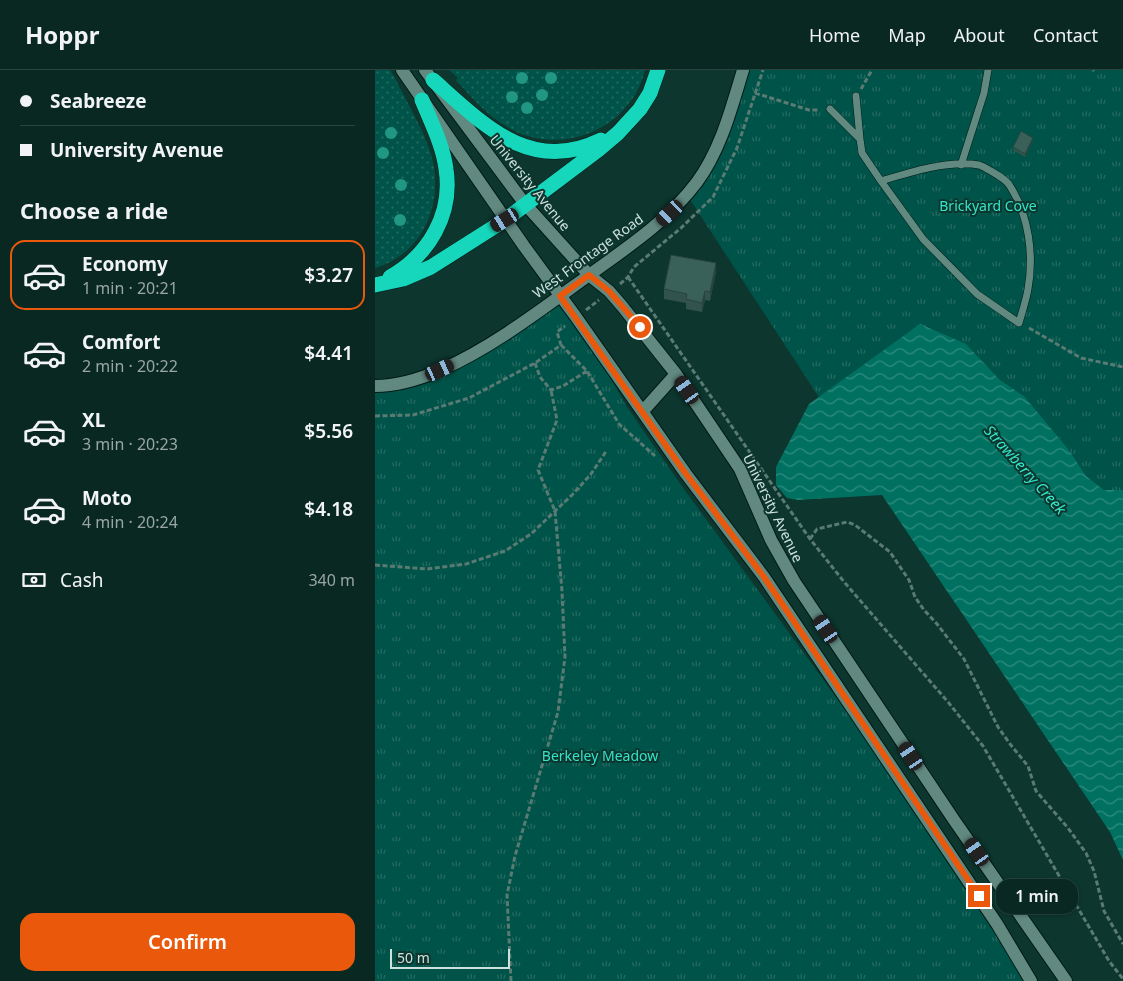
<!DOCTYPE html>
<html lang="en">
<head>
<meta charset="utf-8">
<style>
	:root { --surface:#092822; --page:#17342f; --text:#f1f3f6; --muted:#99a6a5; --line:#294440; --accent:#ea580c }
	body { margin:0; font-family:"Noto Sans",sans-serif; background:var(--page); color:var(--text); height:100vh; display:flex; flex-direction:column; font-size:19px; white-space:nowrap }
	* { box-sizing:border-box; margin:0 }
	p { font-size:16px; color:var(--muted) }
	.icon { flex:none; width:28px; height:28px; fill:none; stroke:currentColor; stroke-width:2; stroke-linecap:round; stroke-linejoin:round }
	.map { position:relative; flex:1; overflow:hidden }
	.details { display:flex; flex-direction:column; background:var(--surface); width:375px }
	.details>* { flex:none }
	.top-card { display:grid; align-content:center; height:110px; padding:0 20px; background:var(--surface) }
	.scale { position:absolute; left:15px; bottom:12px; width:120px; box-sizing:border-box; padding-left:5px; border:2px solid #cde2dd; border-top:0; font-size:14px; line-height:18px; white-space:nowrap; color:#cde2dd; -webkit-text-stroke:4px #0c362e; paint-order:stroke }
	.end { position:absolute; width:22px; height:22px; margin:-11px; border:6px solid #ea580c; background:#fff; box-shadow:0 0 0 2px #fff }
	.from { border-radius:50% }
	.bubble { position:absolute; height:35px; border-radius:15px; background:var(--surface); box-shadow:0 1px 4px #0004,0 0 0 1px var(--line); font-size:16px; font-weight:600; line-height:35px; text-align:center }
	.car { position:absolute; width:15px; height:30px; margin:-15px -8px; border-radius:6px; box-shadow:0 0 4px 1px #0007; background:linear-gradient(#222 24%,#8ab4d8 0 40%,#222 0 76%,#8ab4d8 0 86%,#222 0) }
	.top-card b { display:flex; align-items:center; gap:18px; height:48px; font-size:19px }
	.top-card b+b { border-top:1px solid var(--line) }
	.top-card i { width:12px; height:12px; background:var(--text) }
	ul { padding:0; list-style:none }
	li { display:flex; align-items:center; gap:15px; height:70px; margin:0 10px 8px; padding:0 10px; border:2px solid transparent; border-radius:15px }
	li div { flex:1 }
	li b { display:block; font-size:19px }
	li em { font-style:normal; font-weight:600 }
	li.current { border-color:var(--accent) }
	li>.icon { width:45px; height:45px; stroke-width:1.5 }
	h2 { padding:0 20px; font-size:22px; line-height:60px }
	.pay { display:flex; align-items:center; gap:12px; height:55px; padding:0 20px; font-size:19px }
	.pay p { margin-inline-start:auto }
	.action { display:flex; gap:10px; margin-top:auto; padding:10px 20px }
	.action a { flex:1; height:58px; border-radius:15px; background:var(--accent); color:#fff; font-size:20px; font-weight:600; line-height:58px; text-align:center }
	header { display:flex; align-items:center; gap:30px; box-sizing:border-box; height:70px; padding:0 25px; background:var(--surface); border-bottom:1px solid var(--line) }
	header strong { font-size:24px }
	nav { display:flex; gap:28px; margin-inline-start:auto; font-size:18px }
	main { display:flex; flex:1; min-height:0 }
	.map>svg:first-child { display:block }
	.grass { fill:url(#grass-dots) }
	.park { fill:url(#park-tufts) }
	.water { fill:url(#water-waves) }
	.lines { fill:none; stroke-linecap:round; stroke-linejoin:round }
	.lane-casing { stroke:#001b16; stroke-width:8 }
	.secondary-casing { stroke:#001b16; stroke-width:14 }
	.highway-casing { stroke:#001b16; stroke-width:16 }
	.path { stroke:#5a7b74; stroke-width:3; stroke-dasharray:5 2.5; stroke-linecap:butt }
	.lane { stroke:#618980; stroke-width:7 }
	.secondary { stroke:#618980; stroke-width:12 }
	.highway { stroke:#16d6bb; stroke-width:15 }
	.tree { fill:#219683 }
	.wall { fill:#32534d }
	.shaded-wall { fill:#29443e }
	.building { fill:#3a6159; stroke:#29443e }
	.route { stroke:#ea580c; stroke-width:6 }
	.labels { text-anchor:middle; stroke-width:4; stroke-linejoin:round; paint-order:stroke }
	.street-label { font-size:14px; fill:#cde2dd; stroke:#0c362e }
	.park-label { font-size:14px; fill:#33e4c9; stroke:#0c362e }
	.water-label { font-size:15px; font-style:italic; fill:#35e5ca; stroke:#0c362e }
</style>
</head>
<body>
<header>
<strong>Hoppr</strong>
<nav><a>Home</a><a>Map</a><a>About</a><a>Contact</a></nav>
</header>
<main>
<section class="details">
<div class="top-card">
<b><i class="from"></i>Seabreeze</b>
<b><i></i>University Avenue</b>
</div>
<h2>Choose a ride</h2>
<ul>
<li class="current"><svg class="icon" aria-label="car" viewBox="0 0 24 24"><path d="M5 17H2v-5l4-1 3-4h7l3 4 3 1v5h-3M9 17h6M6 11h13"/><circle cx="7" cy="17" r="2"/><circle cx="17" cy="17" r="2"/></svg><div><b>Economy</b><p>1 min · 20:21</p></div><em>$3.27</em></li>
<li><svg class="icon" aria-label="car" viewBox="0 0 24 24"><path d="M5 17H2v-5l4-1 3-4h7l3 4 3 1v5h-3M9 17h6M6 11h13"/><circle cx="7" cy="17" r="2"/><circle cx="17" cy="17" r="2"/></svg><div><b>Comfort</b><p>2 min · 20:22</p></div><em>$4.41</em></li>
<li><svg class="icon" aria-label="car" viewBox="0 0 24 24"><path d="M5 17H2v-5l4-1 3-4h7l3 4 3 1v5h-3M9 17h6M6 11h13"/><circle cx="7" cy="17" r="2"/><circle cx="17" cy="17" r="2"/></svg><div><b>XL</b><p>3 min · 20:23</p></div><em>$5.56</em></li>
<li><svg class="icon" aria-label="car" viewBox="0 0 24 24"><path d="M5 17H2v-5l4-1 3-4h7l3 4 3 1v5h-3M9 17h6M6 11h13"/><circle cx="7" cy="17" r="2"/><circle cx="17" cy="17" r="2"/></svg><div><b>Moto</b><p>4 min · 20:24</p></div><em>$4.18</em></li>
</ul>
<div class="pay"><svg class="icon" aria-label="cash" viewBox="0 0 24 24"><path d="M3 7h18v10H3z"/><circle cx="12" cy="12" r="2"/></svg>Cash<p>340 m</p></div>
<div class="action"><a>Confirm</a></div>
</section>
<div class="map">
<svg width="748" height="911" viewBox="0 0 748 911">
	<defs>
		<pattern id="grass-dots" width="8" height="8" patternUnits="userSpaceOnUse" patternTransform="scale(1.25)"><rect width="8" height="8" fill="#005348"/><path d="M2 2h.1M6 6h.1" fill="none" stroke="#246b62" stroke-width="1.8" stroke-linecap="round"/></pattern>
		<pattern id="park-tufts" width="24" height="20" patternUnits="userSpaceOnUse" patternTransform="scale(1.25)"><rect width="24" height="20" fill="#005348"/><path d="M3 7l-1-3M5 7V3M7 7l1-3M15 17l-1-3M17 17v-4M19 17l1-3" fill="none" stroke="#246b62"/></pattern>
		<pattern id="water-waves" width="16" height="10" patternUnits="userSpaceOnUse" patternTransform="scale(1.25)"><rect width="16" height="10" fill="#007161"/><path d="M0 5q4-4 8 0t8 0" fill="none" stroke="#308c7f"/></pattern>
	</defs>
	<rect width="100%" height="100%" fill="#0c362e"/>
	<path class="grass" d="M0 0H15L20 8C32 33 48 58 56 84 70 131 49 184 0 198Z
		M74 0H270C258 51 203 81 153 66 124 58 100 32 81 10L83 8Z"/>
	<path class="park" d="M368 0H748V420H729L711 406 694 380 649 326 625 310 591 274 445 329 312 125 321 113Z
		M185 226 201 247 252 337 306 415 561 764 658 911H0V316L65 300Z"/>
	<path class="water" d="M545 254 591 274 625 310 649 326 694 380 711 406 729 420H748V790L735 762 507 425 423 430 412 428 401 415V397L434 334Z"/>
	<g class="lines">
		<g class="lane-casing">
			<path id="lane" d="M481 26 485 69
				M455 39 485 69 487 83 506 111C535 102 573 90 604 95 607 96 611 98 614 100 621 104 631 109 635 116 654 146 659 185 653 219 651 231 647 242 644 253L602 224 548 169 506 111
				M586 95 609 23 613 0"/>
		</g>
		<g class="secondary-casing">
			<path id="secondary" d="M27 0 149 176 201 247 311 404 389 507 622 854 656 911
				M50 0 150 134 214 205 234 221 247 236 301 304 365 399 396 470 419 511 579 750 691 911
				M0 316C23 316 45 309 66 300 116 278 166 240 210 208 250 179 292 152 322 112 346 79 356 39 368 0
				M268 341 301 304"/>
		</g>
		<g class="highway-casing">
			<path id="highway" d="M58 10C108 54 155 105 226 70
				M15 207C54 185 78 144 71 99 68 75 56 52 47 30
				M0 215 28 209 56 197 130 150 223 80 243 63 265 39 275 23 283 0"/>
		</g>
		<path class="path" d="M718 0 719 1
			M486 19 497 0
			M380 23 434 40H444
			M253 207 435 469 470 513 573 632 608 676 734 891 748 909
			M245 214 253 207 259 197 306 158 338 127 362 78 388 0
			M211 240 224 230
			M654 258 706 288 748 297
			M186 275 212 301 244 354 280 386
			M160 293 165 307 176 320 188 316 212 301
			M0 346 38 345 94 328 160 293 186 275 182 262 190 256
			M435 469 442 459 472 452 480 455 515 482 534 510 540 527 549 540 562 554 589 589 623 657 635 674 653 696 661 721 693 758 711 783 719 801 729 841 748 874
			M0 495 52 499 91 494 130 481 156 464 198 424 216 404 232 380
			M136 911 132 825 140 786 183 642 190 587 187 521 180 441 163 400 182 350 176 320"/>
		<use href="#lane" class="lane"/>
		<use href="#secondary" class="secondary"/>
		<use href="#highway" class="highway"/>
	</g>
	<g class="tree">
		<circle cx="147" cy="8" r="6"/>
		<circle cx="176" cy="8" r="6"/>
		<circle cx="167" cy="25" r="6"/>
		<circle cx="137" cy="27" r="6"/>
		<circle cx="152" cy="38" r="6"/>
		<circle cx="16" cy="63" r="6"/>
		<circle cx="8" cy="83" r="6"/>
		<circle cx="26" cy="115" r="6"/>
		<circle cx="25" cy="150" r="6"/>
	</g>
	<path class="wall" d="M658 71 650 87 638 80V77Z
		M341 202 335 231 330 230 327 242 311 239V233L289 229V219Z"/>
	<path class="shaded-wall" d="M658 68V71L650 87V84Z
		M341 193V202L335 231V222Z
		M330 221V230L327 242V233Z"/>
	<path class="building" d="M646 61 658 68 650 84 638 77Z
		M296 185 341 193 335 222 330 221 327 233 311 229 312 224 289 219Z"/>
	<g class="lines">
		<path class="route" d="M265 257 234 221 214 205 185 226 311 404 389 507 604 826"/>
	</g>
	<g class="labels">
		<g class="street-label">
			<text transform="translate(155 113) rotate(51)" y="5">University Avenue</text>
			<text transform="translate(213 186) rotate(-36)" y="5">West Frontage Road</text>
			<text transform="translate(398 438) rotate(64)" y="5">University Avenue</text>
		</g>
		<g class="park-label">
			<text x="613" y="141">Brickyard Cove</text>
			<text x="225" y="691">Berkeley Meadow</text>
		</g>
		<g class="water-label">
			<text transform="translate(650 400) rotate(48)" y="5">Strawberry Creek</text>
		</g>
	</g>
</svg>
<div class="scale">50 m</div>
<i class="end from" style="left:265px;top:257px"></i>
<i class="end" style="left:604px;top:826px"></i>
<div class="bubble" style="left:621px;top:809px;width:82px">1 min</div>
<i class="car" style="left:295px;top:143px;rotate:227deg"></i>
<i class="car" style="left:130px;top:150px;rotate:239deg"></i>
<i class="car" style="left:65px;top:300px;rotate:65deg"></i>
<i class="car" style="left:312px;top:320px;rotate:325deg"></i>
<i class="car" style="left:451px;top:559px;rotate:326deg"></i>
<i class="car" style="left:536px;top:686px;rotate:326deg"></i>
<i class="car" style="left:602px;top:782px;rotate:325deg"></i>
</div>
</main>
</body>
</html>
